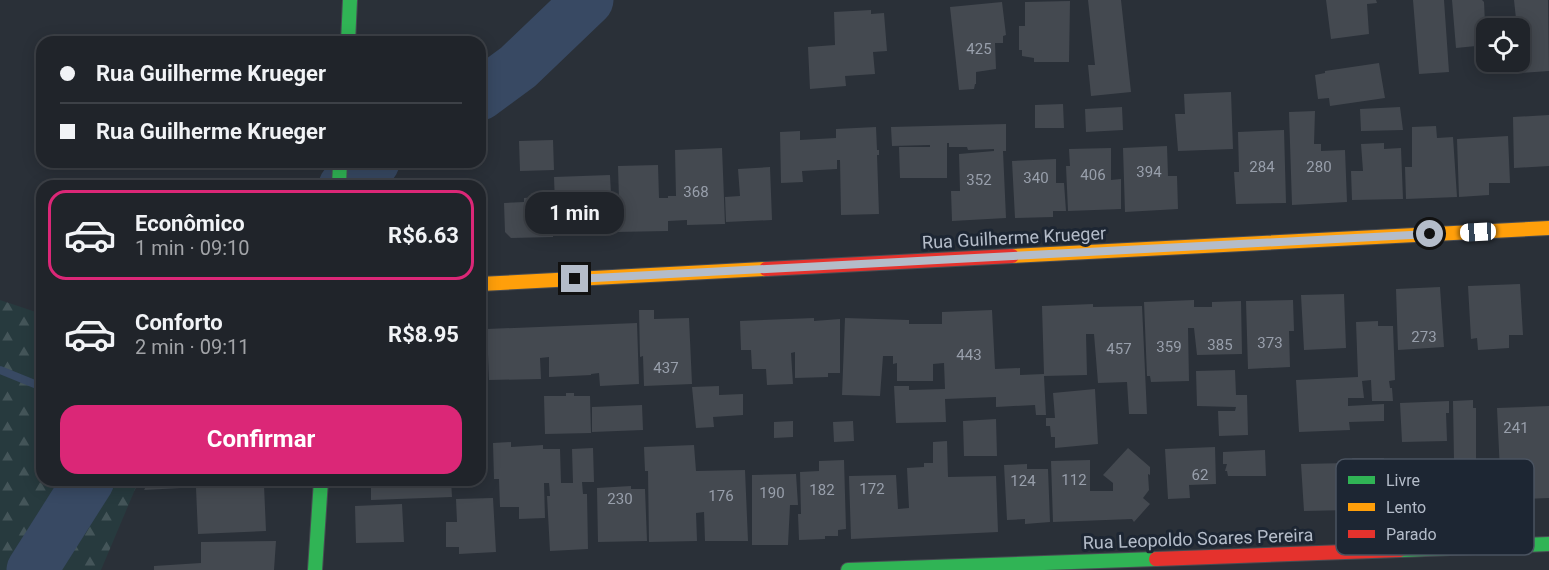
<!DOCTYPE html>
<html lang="pt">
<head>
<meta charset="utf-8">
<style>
	:root { --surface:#20242a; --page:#282c32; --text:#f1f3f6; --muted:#a2a4a8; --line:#3d4147; --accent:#db2777 }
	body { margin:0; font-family:Roboto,sans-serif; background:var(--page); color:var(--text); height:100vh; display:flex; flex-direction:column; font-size:22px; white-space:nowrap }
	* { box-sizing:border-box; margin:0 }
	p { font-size:20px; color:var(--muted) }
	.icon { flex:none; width:33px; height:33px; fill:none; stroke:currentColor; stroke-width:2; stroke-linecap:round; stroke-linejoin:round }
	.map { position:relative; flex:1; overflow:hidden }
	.panel { position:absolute; left:36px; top:180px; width:450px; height:306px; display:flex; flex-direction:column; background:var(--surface); border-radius:18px; box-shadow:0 3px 15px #0003,0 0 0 2px var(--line) }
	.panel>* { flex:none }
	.guide { position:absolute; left:36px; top:36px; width:450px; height:132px; border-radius:18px; box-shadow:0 3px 15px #0003,0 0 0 2px var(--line); display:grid; align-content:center; height:132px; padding:0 24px; background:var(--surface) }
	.fabs { position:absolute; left:1476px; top:18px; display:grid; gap:12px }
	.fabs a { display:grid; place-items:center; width:54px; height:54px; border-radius:12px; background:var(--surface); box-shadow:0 3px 15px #0003,0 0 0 2px var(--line); font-size:30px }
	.end { position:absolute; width:27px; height:27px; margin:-14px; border:8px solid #b4bcc9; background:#111; box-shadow:0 0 0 3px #111 }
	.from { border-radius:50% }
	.bubble { position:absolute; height:42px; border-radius:18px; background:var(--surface); box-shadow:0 3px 15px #0003,0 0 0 2px var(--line); font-size:20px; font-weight:700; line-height:42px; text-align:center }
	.car { position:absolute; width:18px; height:36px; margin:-18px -9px; border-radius:8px; box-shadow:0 0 4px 2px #0007; background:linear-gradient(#fff 24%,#345 0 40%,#fff 0 76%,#345 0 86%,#fff 0) }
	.guide b { display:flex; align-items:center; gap:21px; height:57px; font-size:22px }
	.guide b+b { border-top:2px solid var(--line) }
	.guide i { width:15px; height:15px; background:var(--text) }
	ul { padding:10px 0 0; list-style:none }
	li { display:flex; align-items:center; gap:18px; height:90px; margin:0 12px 9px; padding:0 12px; border:3px solid transparent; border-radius:18px }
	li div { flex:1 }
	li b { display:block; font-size:22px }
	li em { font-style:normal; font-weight:700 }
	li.on { border-color:var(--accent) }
	li>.icon { width:54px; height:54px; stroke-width:1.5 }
	.cta { display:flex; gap:12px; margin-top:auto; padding:12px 24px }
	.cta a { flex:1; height:69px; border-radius:18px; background:var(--accent); color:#fff; font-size:24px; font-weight:700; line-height:69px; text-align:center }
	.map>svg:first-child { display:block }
	.forest { fill:url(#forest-firs) }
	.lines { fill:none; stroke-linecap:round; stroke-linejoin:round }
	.stream { stroke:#384963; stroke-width:8 }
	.river { stroke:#384963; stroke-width:51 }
	.building { fill:#444950 }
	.fast-casing { stroke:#484c53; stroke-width:16 }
	.slow-casing { stroke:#484c53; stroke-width:16 }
	.jam-casing { stroke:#484c53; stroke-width:16 }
	.fast { stroke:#30b455; stroke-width:14 }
	.slow { stroke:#ff9f0a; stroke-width:14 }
	.jam { stroke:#e5322d; stroke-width:14 }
	.route { stroke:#b4bcc9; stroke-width:8 }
	.labels { text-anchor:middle; stroke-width:6; stroke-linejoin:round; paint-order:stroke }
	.number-label { font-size:15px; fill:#989fab }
	.street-label { font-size:18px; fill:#b4bcc9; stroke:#1d2633 }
	.key { fill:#1d2633; stroke:#4a5360; stroke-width:1.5 }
	.key-label { font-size:16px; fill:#b4bcc9 }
</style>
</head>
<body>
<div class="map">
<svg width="1549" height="570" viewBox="0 0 1549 570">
	<defs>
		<pattern id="forest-firs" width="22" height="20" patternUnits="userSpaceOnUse" patternTransform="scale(1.5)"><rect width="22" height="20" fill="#273a3e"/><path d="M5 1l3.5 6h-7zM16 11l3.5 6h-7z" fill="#445559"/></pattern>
	</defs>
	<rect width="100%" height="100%" fill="#2a3038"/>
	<path class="forest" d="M0 300 42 314V480H139L101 570H0Z"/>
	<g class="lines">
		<path class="stream" d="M0 370 42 387"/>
		<path class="river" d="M480 95 518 67 588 0
			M344 186 374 162
			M32 570 89 480"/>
	</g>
	<path class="building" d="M1088 0H1121L1131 92 1091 96 1088 65H1095Z
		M1326 0H1376L1377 3 1367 4 1369 34 1331 39Z
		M1413 0H1444L1449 72 1419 74Z
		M1452 0H1482L1484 2 1486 45 1456 48Z
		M1514 0H1548L1549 71 1520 73V28H1517Z
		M1070 1 1069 62H1034V58L1022 56V50H1019V26H1025V2Z
		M1002 2 1006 35 1003 36V43H995L996 69 976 72V84H975L974 89 959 90 950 7Z
		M871 10V14L884 13 887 51 873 52 875 74 845 76 846 86 810 89 808 47 835 45 834 12Z
		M1379 63 1385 98 1330 106 1329 98 1318 99 1315 75 1325 73V71Z
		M1231 92 1233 149 1178 151 1175 114H1185L1184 94Z
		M1063 104 1064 128H1035V105Z
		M1122 107 1123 130 1086 132 1085 109Z
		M1400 107 1403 130 1361 131 1360 109Z
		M1315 111 1314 144H1321V151L1345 150 1347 202 1292 205 1289 112Z
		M1549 115V166L1514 168 1513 117Z
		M1006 124V151H1003L1006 218 952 221 951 191H960L959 154 994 151V149L968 150 967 147H949V143H947V178H900L899 147H930V145L892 146 891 127Z
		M1436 126 1437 138 1453 137 1457 197 1406 199 1405 167H1412V127Z
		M876 127 877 150H879V155H877L879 214 841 215 840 160H837V169L802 171 803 182 781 183 780 132 800 131V140L836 138V129Z
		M1284 130 1286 203 1236 204 1234 172H1239L1238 132Z
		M1508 136 1510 183H1489V195L1459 197 1457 139Z
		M553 140 554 170 520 171 519 141Z
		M1384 143V149L1401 148 1403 199 1352 200 1351 171H1363L1361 144Z
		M1167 146 1168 176H1177L1178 209 1125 212 1123 148Z
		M722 148 725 224 687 225V220L668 221V231L615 232 614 199H619L618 166 658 165 659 198H668V196H676L675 150Z
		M1111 148V180L1121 179V209L1068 211 1066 166H1070L1069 149Z
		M1056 159V183H1064L1066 211H1053V217L1015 218 1012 161Z
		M770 167 772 220 726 222 725 197 740 196 738 169Z
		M610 175 613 230H604V235L579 236 578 232H556L554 177Z
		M537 197 538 201 553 200V237L511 238 505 232 504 203 524 202V198Z
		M1520 284 1523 335H1509V348L1478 350 1477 338 1471 339 1468 286Z
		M1440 287 1444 347 1398 350 1396 289Z
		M1344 294 1346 348 1304 350 1301 295Z
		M1194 300V307H1212V302L1241 301 1242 354 1197 355 1194 328H1188L1189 381 1151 382 1150 376H1147L1144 302Z
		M1293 300 1294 331H1289L1290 367 1248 369 1246 301Z
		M1093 304V307L1142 306 1147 414H1129L1127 382 1098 383 1094 334H1086L1087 375 1044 376 1046 415H1036L1035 405 996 407V397L945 399 946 422 896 423 894 386H909V390L945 389 944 363 933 364V381H897V363L893 364V356H883L880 396 842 395 845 318 909 320V324H942V312L992 310 995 369 1020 368V375L1044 374 1042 306Z
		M639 310H654V319L689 318 692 384 644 386 643 356 640 357Z
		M814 318V321L840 319V373H828V377L795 378V352L791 353 793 384 767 385 766 369H752L751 350H741L740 321Z
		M1378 321V326H1393L1395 380 1389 381 1390 388H1392L1393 401H1372L1371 380 1362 381 1364 398H1348V406L1384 404V421L1349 422 1350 430 1299 432 1296 380 1358 377 1356 322Z
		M637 323 639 384 600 386 599 373 591 374V375L549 377V357L540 358 541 379 489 380 487 329Z
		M1235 370 1236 395H1247L1248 435 1219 436 1218 411H1235L1236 407 1197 406 1196 371Z
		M719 386V395L743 394V415L713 417 714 427 696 428 692 387Z
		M1095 389 1098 444 1055 448V437H1051L1050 426H1046V418H1055L1053 393Z
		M566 393H574V396H590L591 433 545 434 544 396H566Z
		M1473 400V408H1476V460L1454 461 1453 401Z
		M1449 401V413H1446L1447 441 1402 442 1400 403Z
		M642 405 643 430 592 432V407Z
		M1549 406V498L1494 500 1493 472H1500L1497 408Z
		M996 419 997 456H964L963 421Z
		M793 421V437L774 438V422Z
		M853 421 854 441 834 442 833 422Z
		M947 441 948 477 996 476 998 532 851 539 849 476 896 475 898 509 909 508 907 468 924 467V463H933V442Z
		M511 442V447L543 445V449H560L561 483H573L572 449 593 448 594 482H582L583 494H587L588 549 550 551 547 496H550L549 483H544L545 518 519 519V507H500L499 479H494L493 443Z
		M694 445 696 471 745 470 748 541H705L704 512 696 513 697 541 649 542 648 471H645L644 447Z
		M1215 447 1216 484 1189 485 1190 498 1168 499 1165 449Z
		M1128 448 1150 467V475L1148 474 1149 490 1143 498 1150 504 1134 522 1132 519 1053 522 1051 461 1090 460V491H1113V483L1103 475Z
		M1265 450 1266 476H1228L1227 471H1225L1227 464H1223V452Z
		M1352 458H1384V472H1387V465H1401L1403 506 1373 507V512H1354Z
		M844 460 846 529 838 530V536H825V539L799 540 798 514H801L800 472 819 471V461Z
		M1348 463 1350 510 1304 511 1301 464Z
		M1027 464V469H1048L1050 522 1025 524V519L1007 520 1004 465Z
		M796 474 798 505H790L788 545H752V475Z
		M149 480H181V488L144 490Z
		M196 480H260V482L196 484Z
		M371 480H451L452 497 371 500Z
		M264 485 266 531 198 534 196 488Z
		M631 486V489H645L647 541 598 542 597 488Z
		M493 498 496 552 459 554V547H446V522H457L456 499Z
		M402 504 404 542 356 543 355 506Z
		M276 541 274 570H154V566L201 563V542Z"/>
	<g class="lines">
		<g class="fast-casing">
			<path id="fast" d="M348 42 350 0
				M339 186 340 162
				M1400 550 1549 544
				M315 570 321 480
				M848 570 1156 559"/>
		</g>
		<g class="slow-casing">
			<path id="slow" d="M1012 256 1549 228
				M480 284 766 269"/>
		</g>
		<g class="jam-casing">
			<path id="jam" d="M766 269 1012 256
				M1156 559 1400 550"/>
		</g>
		<use href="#fast" class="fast"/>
		<use href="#slow" class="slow"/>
		<use href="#jam" class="jam"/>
	</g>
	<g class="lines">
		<path class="route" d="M575 279 1430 234"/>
	</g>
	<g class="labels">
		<g class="number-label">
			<text x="979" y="54">425</text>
			<text x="1262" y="172">284</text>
			<text x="1319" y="172">280</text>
			<text x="1149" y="177">394</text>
			<text x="1093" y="180">406</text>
			<text x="1036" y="183">340</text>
			<text x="979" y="185">352</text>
			<text x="696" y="197">368</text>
			<text x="1424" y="342">273</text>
			<text x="1270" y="348">373</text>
			<text x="1220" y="350">385</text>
			<text x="1169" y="352">359</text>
			<text x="1119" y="354">457</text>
			<text x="969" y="360">443</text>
			<text x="666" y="373">437</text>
			<text x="1516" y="433">241</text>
			<text x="1200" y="480">62</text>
			<text x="1074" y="485">112</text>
			<text x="1023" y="486">124</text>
			<text x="872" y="494">172</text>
			<text x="822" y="495">182</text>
			<text x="772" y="498">190</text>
			<text x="721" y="501">176</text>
			<text x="620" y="504">230</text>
		</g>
		<g class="street-label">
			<text transform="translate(1014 238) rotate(-3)" y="6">Rua Guilherme Krueger</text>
			<text transform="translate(1198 539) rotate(-2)" y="6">Rua Leopoldo Soares Pereira</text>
		</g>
	</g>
	<rect x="1336" y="459" width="198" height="96" rx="9" class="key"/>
	<rect x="1348" y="476" width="27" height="8" fill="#30b455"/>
	<rect x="1348" y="503" width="27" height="8" fill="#ff9f0a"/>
	<rect x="1348" y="530" width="27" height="8" fill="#e5322d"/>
	<g class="key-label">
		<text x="1386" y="486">Livre</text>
		<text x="1386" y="513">Lento</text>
		<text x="1386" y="540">Parado</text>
	</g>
</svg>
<div class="fabs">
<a><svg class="icon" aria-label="locate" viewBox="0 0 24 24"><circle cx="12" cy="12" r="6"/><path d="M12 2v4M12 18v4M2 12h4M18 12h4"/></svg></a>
</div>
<i class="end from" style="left:1430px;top:234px"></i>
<i class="end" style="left:575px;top:279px"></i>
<div class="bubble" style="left:525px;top:192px;width:99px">1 min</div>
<i class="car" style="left:1478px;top:232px;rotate:267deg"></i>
<div class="guide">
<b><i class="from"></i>Rua Guilherme Krueger</b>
<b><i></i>Rua Guilherme Krueger</b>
</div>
<section class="panel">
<ul>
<li class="on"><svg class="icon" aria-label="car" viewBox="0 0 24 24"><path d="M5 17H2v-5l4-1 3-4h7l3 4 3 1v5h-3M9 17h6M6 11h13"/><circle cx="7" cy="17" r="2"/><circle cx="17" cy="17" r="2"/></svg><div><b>Econômico</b><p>1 min · 09:10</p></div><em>R$6.63</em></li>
<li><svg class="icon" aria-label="car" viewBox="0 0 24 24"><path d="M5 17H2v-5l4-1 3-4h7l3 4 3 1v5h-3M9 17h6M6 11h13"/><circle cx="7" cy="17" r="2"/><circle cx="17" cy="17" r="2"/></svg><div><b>Conforto</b><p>2 min · 09:11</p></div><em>R$8.95</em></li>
</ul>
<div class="cta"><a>Confirmar</a></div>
</section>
</div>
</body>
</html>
